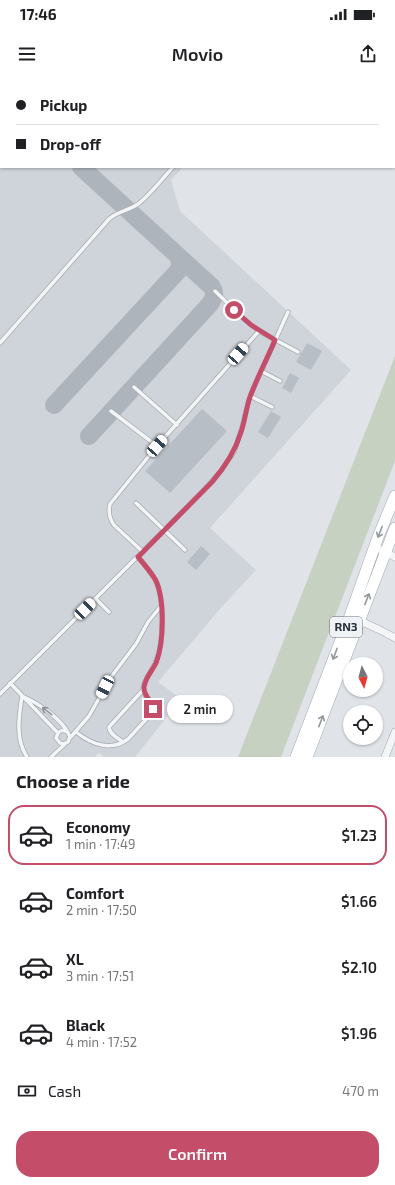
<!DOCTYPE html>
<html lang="en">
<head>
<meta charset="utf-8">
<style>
	:root { --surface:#fff; --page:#f6f6f6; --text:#202124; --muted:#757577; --line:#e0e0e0; --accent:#c44e6a }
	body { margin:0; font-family:"Exo 2",sans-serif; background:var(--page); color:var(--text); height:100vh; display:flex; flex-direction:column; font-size:15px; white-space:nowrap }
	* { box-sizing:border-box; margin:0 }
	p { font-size:13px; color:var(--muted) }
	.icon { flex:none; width:22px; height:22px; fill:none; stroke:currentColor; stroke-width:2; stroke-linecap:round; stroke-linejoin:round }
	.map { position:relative; height:677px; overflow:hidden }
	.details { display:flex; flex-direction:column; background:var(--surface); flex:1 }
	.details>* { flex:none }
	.top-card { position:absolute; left:0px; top:0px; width:395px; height:88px; box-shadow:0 1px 3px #0004; display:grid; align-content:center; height:88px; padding:0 16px; background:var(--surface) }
	.needle { width:26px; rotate:174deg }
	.buttons { position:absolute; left:343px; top:577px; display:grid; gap:8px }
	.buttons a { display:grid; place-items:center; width:40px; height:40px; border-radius:50%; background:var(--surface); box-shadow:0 1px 3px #0004; font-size:20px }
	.end { position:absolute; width:18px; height:18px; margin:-9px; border:5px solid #c44e6a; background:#fff; box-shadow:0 0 0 2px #fff }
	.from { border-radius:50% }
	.bubble { position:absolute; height:28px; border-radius:14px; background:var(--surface); box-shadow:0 1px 3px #0004; font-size:13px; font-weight:600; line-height:28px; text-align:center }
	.car { position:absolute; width:12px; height:24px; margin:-12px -6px; border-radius:5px; box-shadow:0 0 3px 1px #0007; background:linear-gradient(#fff 24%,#345 0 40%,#fff 0 76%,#345 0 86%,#fff 0) }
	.top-card b { display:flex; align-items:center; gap:14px; height:38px; font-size:15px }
	.top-card b+b { border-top:1px solid var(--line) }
	.top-card i { width:10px; height:10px; background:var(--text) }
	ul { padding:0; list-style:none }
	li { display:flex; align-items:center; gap:12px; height:60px; margin:0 8px 6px; padding:0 8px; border:2px solid transparent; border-radius:16px }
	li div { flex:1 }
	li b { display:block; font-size:15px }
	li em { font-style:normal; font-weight:600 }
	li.on { border-color:var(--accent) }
	li>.icon { width:36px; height:36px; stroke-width:1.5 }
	h2 { padding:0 16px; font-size:18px; line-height:48px }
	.pay { display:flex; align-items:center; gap:10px; height:44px; padding:0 16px; font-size:15px }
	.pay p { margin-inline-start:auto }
	.cta { display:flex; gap:8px; margin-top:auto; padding:8px 16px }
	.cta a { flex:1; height:46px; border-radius:16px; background:var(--accent); color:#fff; font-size:16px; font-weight:600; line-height:46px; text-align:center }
	.status { display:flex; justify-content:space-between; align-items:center; height:28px; padding:0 20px; background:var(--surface); direction:ltr }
	.status svg { height:11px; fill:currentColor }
	header { display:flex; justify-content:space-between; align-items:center; height:52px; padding:0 16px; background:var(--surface); font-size:18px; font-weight:600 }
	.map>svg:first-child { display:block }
	.built { fill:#cfd3da }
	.green { fill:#c7d1c2 }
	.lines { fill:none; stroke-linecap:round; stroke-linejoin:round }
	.taxiway { stroke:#aeb4bc; stroke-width:18 }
	.runway { stroke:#aeb4bc; stroke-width:46 }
	.building { fill:#b8bec5 }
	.service-casing { stroke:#a6abb2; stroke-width:5 }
	.minor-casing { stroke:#a6abb2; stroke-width:8 }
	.primary-casing { stroke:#a1aab3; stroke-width:12 }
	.service { stroke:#f3f5f7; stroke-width:3.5 }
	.minor { stroke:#f3f5f7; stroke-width:7 }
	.primary { stroke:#fff; stroke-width:11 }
	.oneway { stroke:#94999e }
	.oneway2 { stroke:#8e949a }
	.route { stroke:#c44e6a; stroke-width:5 }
	.labels { text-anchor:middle; stroke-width:3.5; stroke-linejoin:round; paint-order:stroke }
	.shield { fill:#f0f3f6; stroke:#656d75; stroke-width:1 }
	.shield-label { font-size:12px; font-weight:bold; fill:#2a333e }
</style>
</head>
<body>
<div class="status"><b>17:46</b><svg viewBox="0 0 49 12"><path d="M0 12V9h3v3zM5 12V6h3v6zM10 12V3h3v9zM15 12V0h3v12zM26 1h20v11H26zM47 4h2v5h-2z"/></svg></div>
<header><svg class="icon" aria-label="menu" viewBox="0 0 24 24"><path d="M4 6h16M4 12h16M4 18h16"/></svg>Movio<svg class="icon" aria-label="share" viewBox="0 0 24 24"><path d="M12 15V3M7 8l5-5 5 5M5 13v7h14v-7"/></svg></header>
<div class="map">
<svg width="395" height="677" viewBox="0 0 395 677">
	<rect width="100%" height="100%" fill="#e0e4e8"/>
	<path class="built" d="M0 0H263L262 1H1V87H183L171 100 180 131 351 290 210 448 256 490 219 530 158 602 180 618 163 642 135 677H104L99 673 95 677H0Z"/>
	<path class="green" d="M395 276V381L281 677H238Z"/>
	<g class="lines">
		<path class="taxiway" d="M0 63H1
			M81 87 212 207C216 214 214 217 210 224L89 356
			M54 325 178 191 180 186 179 177"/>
		<path class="runway" d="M57 1 58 0
			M0 63 1 61"/>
	</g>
	<path class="building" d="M307 263 322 271 311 290 296 282Z
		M290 293 299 298 291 313 282 308Z
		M202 329 227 351 170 413 145 391Z
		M271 331 281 337 268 358 258 352Z
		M201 466 210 474 196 490 187 482Z"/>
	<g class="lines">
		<g class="service-casing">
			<path id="service" d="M253 1 254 0
				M215 211 244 239 259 251 298 272
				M0 263 109 139C118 131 128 131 138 124 149 116 163 98 173 87
				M261 291 280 301
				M134 307 177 345
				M250 316 272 327
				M111 331 157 366
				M136 423 185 470
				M143 472 114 445C109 438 108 432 110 424L157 366 259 251
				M96 519 109 532
				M10 603 58 653
				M0 614 203 411 220 392 234 372 241 351 250 316 288 232
				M22 616C38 623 64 640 70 657L68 662 63 664 60 663 56 658 58 653C61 650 63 650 67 652
				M22 616C19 636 15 659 27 677
				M76 652C91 664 111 672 128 659L152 633V625C149 619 144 616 143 609 143 600 153 590 156 581 164 561 165 518 155 499 150 491 144 484 138 477
				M69 659 89 636 111 597 136 564 148 542 161 526
				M123 662C118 658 109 654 109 647L143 610
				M51 677 65 664"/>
		</g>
		<g class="minor-casing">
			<path id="minor" d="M375 467 395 477
				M356 539 380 550 395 558
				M385 677 395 652"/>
		</g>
		<g class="primary-casing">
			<path id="primary" d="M296 677 350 536 378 457 395 416
				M307 677 395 448"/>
		</g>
		<use href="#service" class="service"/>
		<use href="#minor" class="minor"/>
		<use href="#primary" class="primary"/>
	</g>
	<defs><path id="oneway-shaft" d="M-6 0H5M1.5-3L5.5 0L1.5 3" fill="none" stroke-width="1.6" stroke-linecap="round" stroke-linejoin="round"/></defs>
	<g class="oneway">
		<use href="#oneway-shaft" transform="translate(380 452) rotate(112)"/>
		<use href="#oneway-shaft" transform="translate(367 519) rotate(-69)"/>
		<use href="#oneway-shaft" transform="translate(335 574) rotate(111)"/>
		<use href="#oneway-shaft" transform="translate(321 641) rotate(-69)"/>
	</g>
	<use class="oneway2" href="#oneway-shaft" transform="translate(47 631) rotate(-142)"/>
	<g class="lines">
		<path class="route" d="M153 629C152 620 143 616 144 607 145 598 152 591 156 583 164 563 165 518 155 499 150 491 144 484 138 477L212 402C225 387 235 372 241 352 245 341 246 328 250 317 257 298 267 279 275 260L251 245 234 230"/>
	</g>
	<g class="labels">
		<rect class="shield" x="330" y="537" width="32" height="20" rx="3"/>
		<g class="shield-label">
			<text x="346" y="551">RN3</text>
		</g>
	</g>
</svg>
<div class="buttons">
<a><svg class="needle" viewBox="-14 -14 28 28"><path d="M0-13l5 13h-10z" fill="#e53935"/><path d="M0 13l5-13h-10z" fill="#757577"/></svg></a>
<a><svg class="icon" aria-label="locate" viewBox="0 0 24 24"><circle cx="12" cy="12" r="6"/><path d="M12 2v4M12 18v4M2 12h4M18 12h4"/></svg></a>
</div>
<i class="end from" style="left:234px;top:230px"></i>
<i class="end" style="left:153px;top:629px"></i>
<div class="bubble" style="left:167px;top:615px;width:66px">2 min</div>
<i class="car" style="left:238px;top:274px;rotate:41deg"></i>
<i class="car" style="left:157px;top:366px;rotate:41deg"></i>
<i class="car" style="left:85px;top:529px;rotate:45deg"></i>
<i class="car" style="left:105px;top:607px;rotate:206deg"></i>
<div class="top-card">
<b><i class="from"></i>Pickup</b>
<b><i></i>Drop-off</b>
</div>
</div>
<section class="details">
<h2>Choose a ride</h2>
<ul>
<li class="on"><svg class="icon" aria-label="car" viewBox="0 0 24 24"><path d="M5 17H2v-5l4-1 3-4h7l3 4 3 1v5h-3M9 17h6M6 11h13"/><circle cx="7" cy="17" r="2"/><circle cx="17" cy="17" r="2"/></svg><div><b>Economy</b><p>1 min · 17:49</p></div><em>$1.23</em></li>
<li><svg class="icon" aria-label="car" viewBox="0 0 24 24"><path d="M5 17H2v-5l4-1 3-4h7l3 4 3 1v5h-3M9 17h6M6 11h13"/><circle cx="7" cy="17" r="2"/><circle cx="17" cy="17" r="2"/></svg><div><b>Comfort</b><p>2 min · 17:50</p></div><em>$1.66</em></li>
<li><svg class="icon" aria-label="car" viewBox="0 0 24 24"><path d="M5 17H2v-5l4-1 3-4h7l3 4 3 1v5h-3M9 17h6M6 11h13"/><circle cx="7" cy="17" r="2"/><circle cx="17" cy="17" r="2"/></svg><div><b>XL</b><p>3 min · 17:51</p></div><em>$2.10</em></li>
<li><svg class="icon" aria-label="car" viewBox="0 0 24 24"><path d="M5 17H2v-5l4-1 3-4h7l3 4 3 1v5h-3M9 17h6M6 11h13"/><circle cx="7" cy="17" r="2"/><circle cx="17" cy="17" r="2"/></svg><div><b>Black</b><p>4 min · 17:52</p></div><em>$1.96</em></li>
</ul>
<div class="pay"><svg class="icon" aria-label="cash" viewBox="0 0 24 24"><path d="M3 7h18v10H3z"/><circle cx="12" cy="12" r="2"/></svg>Cash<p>470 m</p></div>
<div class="cta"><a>Confirm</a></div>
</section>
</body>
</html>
